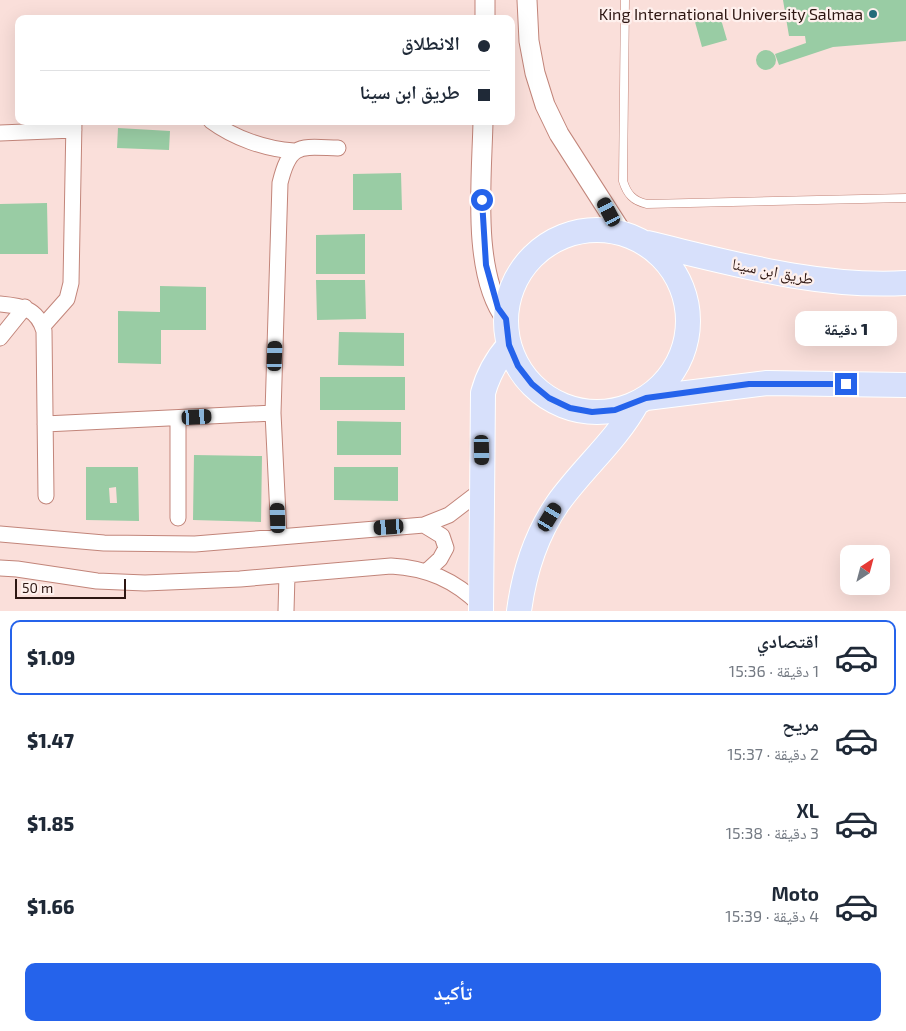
<!DOCTYPE html>
<html lang="ar">
<head>
<meta charset="utf-8">
<style>
	:root { --surface:#fff; --page:#f2f2f3; --text:#1f2937; --muted:#747a83; --line:#e0e1e3; --accent:#2563eb }
	body { margin:0; font-family:"Exo 2","Noto Naskh Arabic",sans-serif; background:var(--page); color:var(--text); direction:rtl; height:100vh; display:flex; flex-direction:column; font-size:19px; white-space:nowrap }
	* { box-sizing:border-box; margin:0 }
	p { font-size:16px; color:var(--muted) }
	.icon { flex:none; width:28px; height:28px; fill:none; stroke:currentColor; stroke-width:2; stroke-linecap:round; stroke-linejoin:round }
	.map { position:relative; height:611px; overflow:hidden; direction:ltr }
	.drawer { display:flex; flex-direction:column; background:var(--surface); flex:1 }
	.drawer>* { flex:none }
	.banner { position:absolute; left:15px; top:15px; width:500px; height:110px; border-radius:10px; box-shadow:0 5px 20px #0002; direction:rtl; display:grid; align-content:center; height:110px; padding:0 25px; background:var(--surface) }
	.needle { width:32px; rotate:36deg }
	.buttons { position:absolute; left:840px; top:545px; display:grid; gap:10px }
	.buttons a { display:grid; place-items:center; width:50px; height:50px; border-radius:10px; background:var(--surface); box-shadow:0 5px 20px #0002; font-size:25px }
	.scale { position:absolute; left:15px; bottom:12px; width:111px; box-sizing:border-box; padding-left:5px; border:2px solid #2d1612; border-top:0; font-size:14px; line-height:18px; white-space:nowrap; color:#2d1612; -webkit-text-stroke:4px #fef0ed; paint-order:stroke }
	.end { position:absolute; width:22px; height:22px; margin:-11px; border:6px solid #2563eb; background:#fff; box-shadow:0 0 0 2px #fff }
	.from { border-radius:50% }
	.bubble { position:absolute; height:35px; border-radius:10px; background:var(--surface); box-shadow:0 5px 20px #0002; font-size:16px; font-weight:800; line-height:35px; text-align:center; direction:rtl }
	.car { position:absolute; width:15px; height:30px; margin:-15px -8px; border-radius:6px; box-shadow:0 0 4px 1px #0007; background:linear-gradient(#222 24%,#8ab4d8 0 40%,#222 0 76%,#8ab4d8 0 86%,#222 0) }
	.banner b { display:flex; align-items:center; gap:18px; height:48px; font-size:19px }
	.banner b+b { border-top:1px solid var(--line) }
	.banner i { width:12px; height:12px; background:var(--text) }
	ul { padding:9px 0 0; list-style:none }
	li { display:flex; align-items:center; gap:15px; height:75px; margin:0 10px 8px; padding:0 15px; border:2px solid transparent; border-radius:10px }
	li div { flex:1 }
	li b { display:block; font-size:19px }
	li em { font-style:normal; font-weight:800 }
	li.current { border-color:var(--accent) }
	li>.icon { width:45px; height:45px; stroke-width:1.5 }
	.cta { display:flex; gap:10px; margin-top:auto; padding:10px 25px }
	.cta a { flex:1; height:58px; border-radius:10px; background:var(--accent); color:#fff; font-size:20px; font-weight:800; line-height:58px; text-align:center }
	.map>svg:first-child { display:block }
	.building { fill:#99cca4; fill-rule:evenodd }
	.lines { fill:none; stroke-linecap:round; stroke-linejoin:round }
	.service-casing { stroke:#c2857a; stroke-width:9 }
	.minor-casing { stroke:#c2857a; stroke-width:17 }
	.tertiary-casing { stroke:#c2857a; stroke-width:21 }
	.primary-casing { stroke:#fff; stroke-width:26 }
	.service { stroke:#fff; stroke-width:8 }
	.minor { stroke:#fff; stroke-width:15 }
	.tertiary { stroke:#fff; stroke-width:19 }
	.primary { stroke:#d7e0fb; stroke-width:24 }
	.route { stroke:#2563eb; stroke-width:6 }
	.poi-dot { fill:#246c79; stroke:#fef0ed; stroke-width:2 }
	.labels { text-anchor:middle; stroke-width:4.5; stroke-linejoin:round; paint-order:stroke }
	.poi-label { font-size:16px; fill:#2d1612; stroke:#fef0ed; text-anchor:end }
	.street-label { font-size:16px; fill:#2d1612; stroke:#fef0ed }
</style>
</head>
<body>
<div class="map">
<svg width="906" height="611" viewBox="0 0 906 611">
	<rect width="100%" height="100%" fill="#fadfda"/>
	<path class="building" d="M783 0H906V41L833 47 779 65 775 54 806 43 805 36H789Z
		M720 16 727 40 702 47 695 22Z
		M756 60a10 10 0 1 1 20 0a10 10 0 1 1-20 0Z
		M118 128 170 131 169 150 117 148Z
		M401 173 402 210H353V174Z
		M47 203 48 254H0V204Z
		M365 234V274H316V235Z
		M316 280H365L366 319 317 320Z
		M160 286 206 287V330H161V364L118 363V311L160 312Z
		M339 332 404 333V366L338 365Z
		M320 377H405V410H320Z
		M337 421 401 422V455H337Z
		M194 455 262 456 261 522 193 520Z
		M86 467H138L139 521 86 520ZM116 487 117 503H110L109 488Z
		M334 467H398V501L334 500Z"/>
	<g class="lines">
		<g class="service-casing">
			<path id="service" d="M625 0 623 181C627 194 633 201 647 204L906 198"/>
		</g>
		<g class="minor-casing">
			<path id="minor" d="M211 121C234 138 265 149 294 151
				M0 133 74 130
				M0 304C22 306 37 308 44 331L46 496
				M43 326 67 299 71 283 74 121
				M0 338 25 307
				M178 418V518
				M45 424 273 413
				M424 525 442 536 446 548 440 559 427 571
				M0 534 104 543 195 544 424 525 449 515 483 489
				M279 536 273 413 280 183C290 142 300 147 338 148
				M0 568 17 569 97 581 145 583 240 579 391 566C427 568 455 580 481 606
				M286 611 287 575"/>
		</g>
		<g class="tertiary-casing">
			<path id="tertiary" d="M527 0 529 41 535 73 545 105 559 134 623 234
				M485 19V0
				M483 121C482 177 471 273 506 319"/>
		</g>
		<g class="primary-casing">
			<path id="primary" d="M506 321a91 91 0 1 1 182 0a91 91 0 1 1-182 0Z
				M647 243C732 263 817 288 906 283
				M646 398 767 383 906 385
				M481 611 483 393C488 374 496 360 509 345
				M519 611C524 573 536 535 558 503 583 468 616 441 637 403"/>
		</g>
		<use href="#service" class="service"/>
		<use href="#minor" class="minor"/>
		<use href="#tertiary" class="tertiary"/>
		<use href="#primary" class="primary"/>
	</g>
	<g class="lines">
		<path class="route" d="M482 200 486 265 498 308 506 319 509 345 518 366 532 384 549 398 570 408 592 412 615 410 646 398 749 384H846"/>
	</g>
	<circle class="poi-dot" cx="873" cy="14" r="5"/>
	<g class="labels">
		<g class="poi-label">
			<text x="863" y="20">King International University Salmaa</text>
		</g>
		<g class="street-label">
			<text transform="translate(773 271) rotate(11)" y="6">طريق ابن سينا</text>
		</g>
	</g>
</svg>
<div class="buttons">
<a><svg class="needle" viewBox="-14 -14 28 28"><path d="M0-13l5 13h-10z" fill="#e53935"/><path d="M0 13l5-13h-10z" fill="#747a83"/></svg></a>
</div>
<div class="scale">50 m</div>
<i class="end from" style="left:482px;top:200px"></i>
<i class="end" style="left:846px;top:384px"></i>
<div class="bubble" style="left:795px;top:311px;width:102px">1 دقيقة</div>
<i class="car" style="left:609px;top:212px;rotate:332deg"></i>
<i class="car" style="left:275px;top:356px;rotate:2deg"></i>
<i class="car" style="left:197px;top:417px;rotate:87deg"></i>
<i class="car" style="left:482px;top:450px;rotate:179deg"></i>
<i class="car" style="left:550px;top:517px;rotate:31deg"></i>
<i class="car" style="left:278px;top:518px;rotate:358deg"></i>
<i class="car" style="left:389px;top:527px;rotate:266deg"></i>
<div class="banner">
<b><i class="from"></i>الانطلاق</b>
<b><i></i>طريق ابن سينا</b>
</div>
</div>
<section class="drawer">
<ul>
<li class="current"><svg class="icon" aria-label="car" viewBox="0 0 24 24"><path d="M5 17H2v-5l4-1 3-4h7l3 4 3 1v5h-3M9 17h6M6 11h13"/><circle cx="7" cy="17" r="2"/><circle cx="17" cy="17" r="2"/></svg><div><b>اقتصادي</b><p>1 دقيقة · 15:36</p></div><em>$1.09</em></li>
<li><svg class="icon" aria-label="car" viewBox="0 0 24 24"><path d="M5 17H2v-5l4-1 3-4h7l3 4 3 1v5h-3M9 17h6M6 11h13"/><circle cx="7" cy="17" r="2"/><circle cx="17" cy="17" r="2"/></svg><div><b>مريح</b><p>2 دقيقة · 15:37</p></div><em>$1.47</em></li>
<li><svg class="icon" aria-label="car" viewBox="0 0 24 24"><path d="M5 17H2v-5l4-1 3-4h7l3 4 3 1v5h-3M9 17h6M6 11h13"/><circle cx="7" cy="17" r="2"/><circle cx="17" cy="17" r="2"/></svg><div><b>XL</b><p>3 دقيقة · 15:38</p></div><em>$1.85</em></li>
<li><svg class="icon" aria-label="car" viewBox="0 0 24 24"><path d="M5 17H2v-5l4-1 3-4h7l3 4 3 1v5h-3M9 17h6M6 11h13"/><circle cx="7" cy="17" r="2"/><circle cx="17" cy="17" r="2"/></svg><div><b>Moto</b><p>4 دقيقة · 15:39</p></div><em>$1.66</em></li>
</ul>
<div class="cta"><a>تأكيد</a></div>
</section>
</body>
</html>
